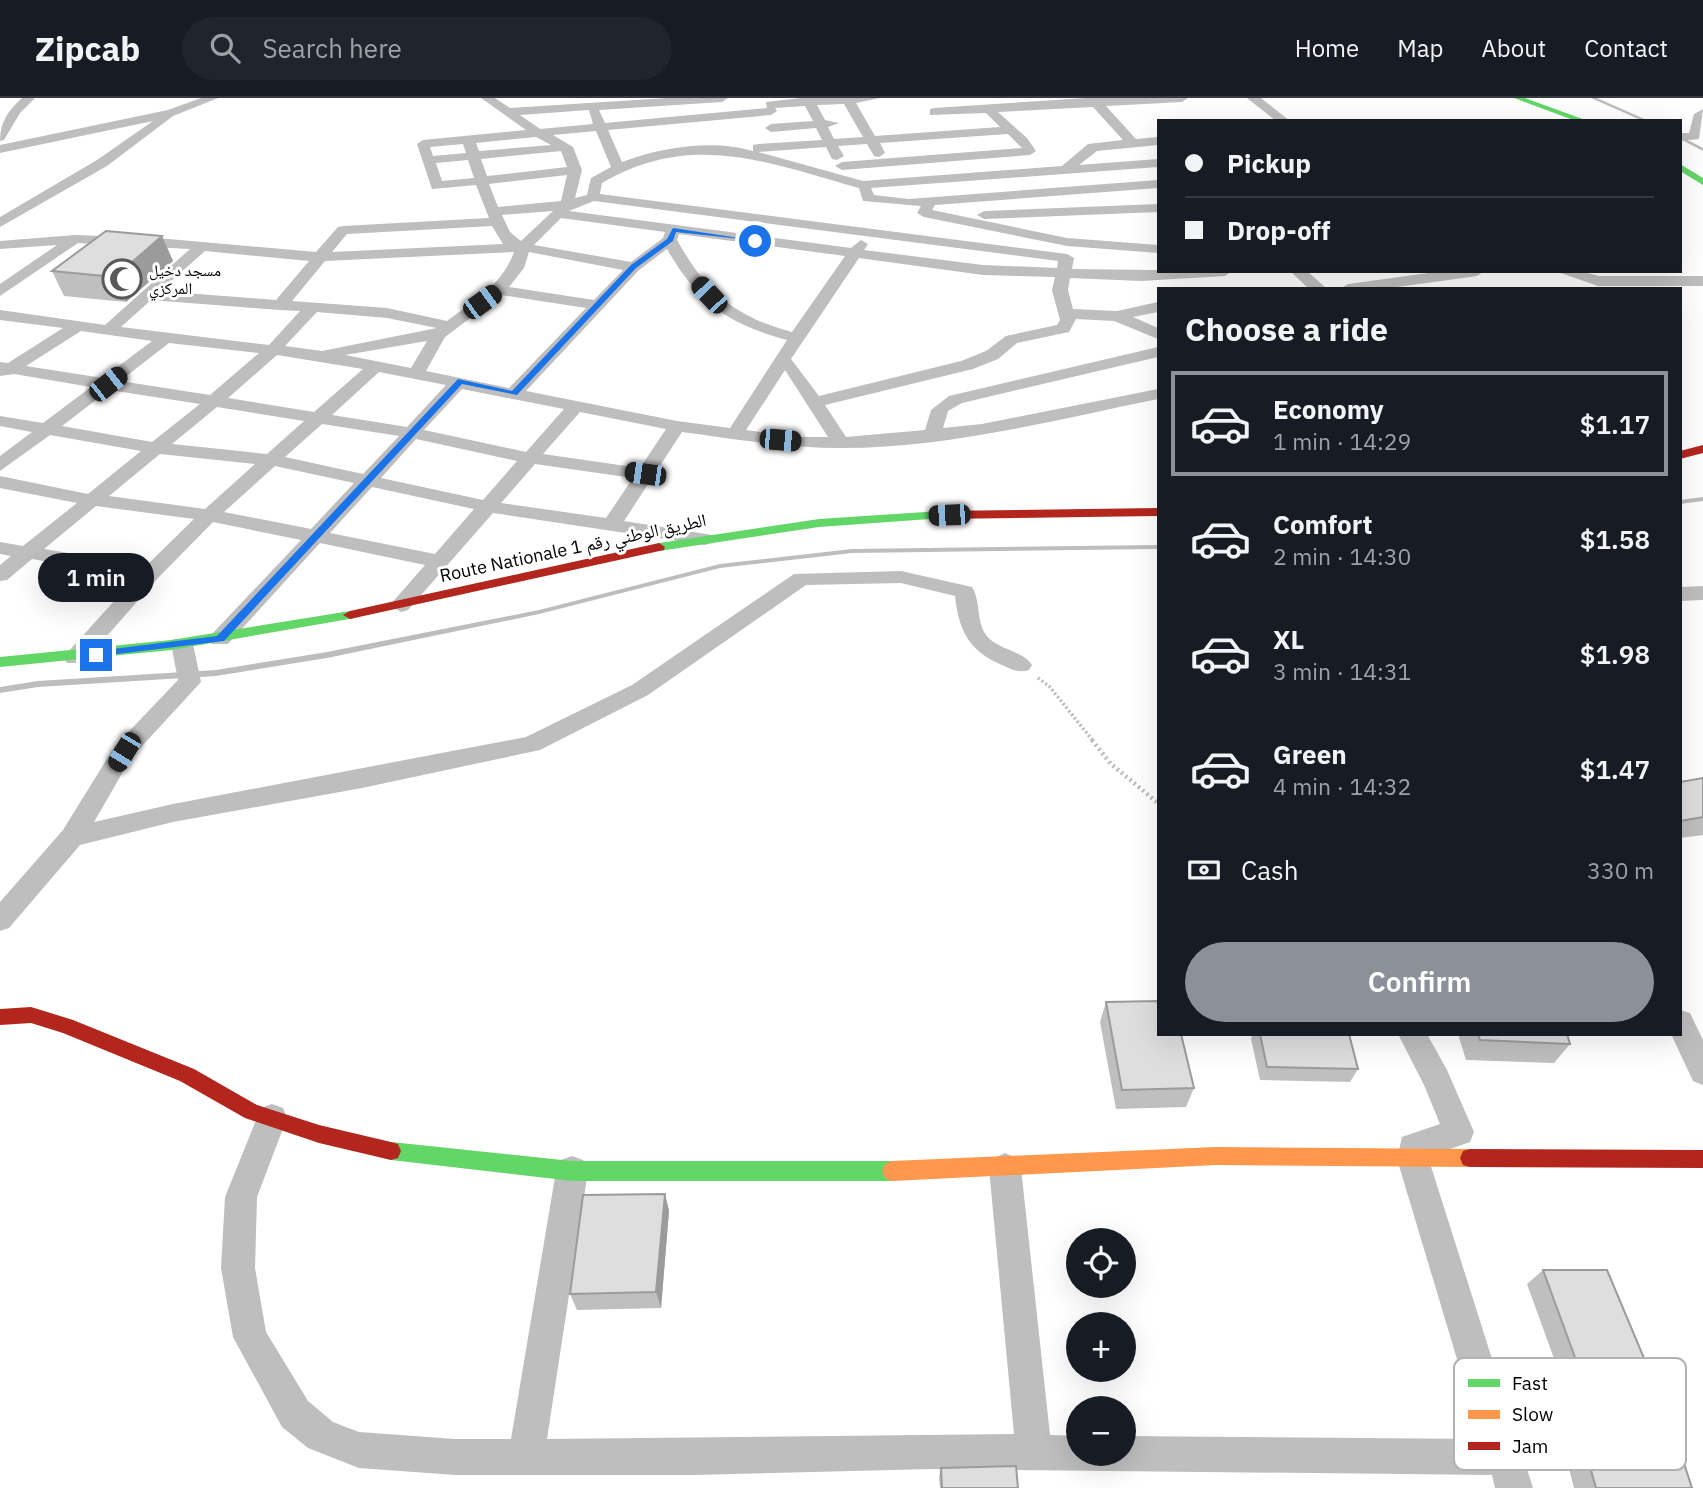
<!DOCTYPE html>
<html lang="en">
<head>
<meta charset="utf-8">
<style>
	:root { --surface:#171b24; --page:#20242c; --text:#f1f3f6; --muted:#9ea1a6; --line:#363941; --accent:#8c9099 }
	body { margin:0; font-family:"IBM Plex Sans","Noto Naskh Arabic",sans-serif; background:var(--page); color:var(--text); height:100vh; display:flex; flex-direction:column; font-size:26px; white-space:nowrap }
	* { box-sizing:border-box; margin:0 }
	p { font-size:23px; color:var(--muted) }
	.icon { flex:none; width:38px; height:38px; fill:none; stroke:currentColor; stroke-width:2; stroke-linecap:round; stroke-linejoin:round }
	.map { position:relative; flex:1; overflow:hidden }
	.drawer { position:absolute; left:1157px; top:189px; width:525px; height:749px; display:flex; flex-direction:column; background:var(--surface); border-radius:0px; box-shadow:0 7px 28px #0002 }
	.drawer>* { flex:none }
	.banner { position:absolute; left:1157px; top:21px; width:525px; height:154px; border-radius:0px; box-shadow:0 7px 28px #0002; display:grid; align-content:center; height:154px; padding:0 28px; background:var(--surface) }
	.tools { position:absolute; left:1066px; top:1130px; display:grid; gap:14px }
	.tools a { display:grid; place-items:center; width:70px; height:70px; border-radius:50%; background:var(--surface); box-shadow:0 7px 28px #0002; font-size:35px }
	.end { position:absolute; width:32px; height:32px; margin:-16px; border:9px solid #1a73e8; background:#fff; box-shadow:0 0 0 4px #fff }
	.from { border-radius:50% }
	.bubble { position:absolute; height:49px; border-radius:24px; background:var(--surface); box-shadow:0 7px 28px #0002; font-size:23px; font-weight:600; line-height:49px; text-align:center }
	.car { position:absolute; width:21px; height:42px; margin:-21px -10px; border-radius:9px; box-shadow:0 0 5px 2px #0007; background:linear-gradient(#222 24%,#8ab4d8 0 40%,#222 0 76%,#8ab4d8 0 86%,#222 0) }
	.banner b { display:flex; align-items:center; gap:24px; height:66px; font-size:26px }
	.banner b+b { border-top:2px solid var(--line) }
	.banner i { width:18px; height:18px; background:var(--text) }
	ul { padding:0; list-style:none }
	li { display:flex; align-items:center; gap:21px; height:105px; margin:0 14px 10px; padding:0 14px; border:4px solid transparent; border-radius:0px }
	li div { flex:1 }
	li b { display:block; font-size:26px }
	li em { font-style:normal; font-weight:600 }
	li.on { border-color:var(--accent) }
	li>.icon { width:63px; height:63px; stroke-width:1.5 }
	h2 { padding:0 28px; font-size:32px; line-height:84px }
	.pay { display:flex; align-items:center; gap:18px; height:77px; padding:0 28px; font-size:26px }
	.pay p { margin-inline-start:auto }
	.action { display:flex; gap:14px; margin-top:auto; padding:14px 28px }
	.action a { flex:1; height:80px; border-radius:42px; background:var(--accent); color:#fff; font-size:28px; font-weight:600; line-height:80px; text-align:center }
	header { display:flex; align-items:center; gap:42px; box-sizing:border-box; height:98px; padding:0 35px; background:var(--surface); border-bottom:2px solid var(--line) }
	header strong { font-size:33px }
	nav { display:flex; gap:38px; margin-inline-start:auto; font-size:24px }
	.search { width:490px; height:63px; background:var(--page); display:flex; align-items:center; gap:18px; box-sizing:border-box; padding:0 24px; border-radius:38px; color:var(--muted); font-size:26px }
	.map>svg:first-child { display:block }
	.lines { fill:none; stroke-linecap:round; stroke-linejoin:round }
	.stream { fill:#bdbdbd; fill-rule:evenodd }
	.path-far1 { stroke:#b9b9b9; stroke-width:3.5; stroke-dasharray:2 2.5; stroke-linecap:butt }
	.path { stroke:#b9b9b9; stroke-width:4.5; stroke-dasharray:2 3.5; stroke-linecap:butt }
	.street { fill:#bebebe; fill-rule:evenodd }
	.fast { fill:#63d668; fill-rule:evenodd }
	.slow { fill:#ff974d; fill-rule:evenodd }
	.jam { fill:#b3261e; fill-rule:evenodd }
	.wall { fill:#bfbfbf }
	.shaded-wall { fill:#9b9b9b }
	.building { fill:#dedede; stroke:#9b9b9b; stroke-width:2 }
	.route { fill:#1a73e8 }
	.labels { text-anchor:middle; stroke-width:6; stroke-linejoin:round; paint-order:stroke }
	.far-poi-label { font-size:16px; fill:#000; stroke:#fff; text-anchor:start }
	.street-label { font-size:18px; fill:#000; stroke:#fff }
	.key { fill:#fff; stroke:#b2b2b2; stroke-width:2 }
	.key-label { font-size:19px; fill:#000 }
</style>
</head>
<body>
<header>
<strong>Zipcab</strong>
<div class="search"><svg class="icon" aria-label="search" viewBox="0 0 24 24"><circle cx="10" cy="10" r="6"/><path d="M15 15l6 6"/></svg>Search here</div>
<nav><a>Home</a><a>Map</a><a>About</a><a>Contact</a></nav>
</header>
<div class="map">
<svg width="1703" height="1390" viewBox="0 0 1703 1390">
	<rect width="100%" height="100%" fill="#fff"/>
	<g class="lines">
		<path class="stream" d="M1591 0H1597L1649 23H1643Z
			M1680 38 1703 50V53L1680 41Z
			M1703 399V403L1680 406V402Z
			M1158 447V451L852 455 720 470 539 516 327 560 216 578 38 589 0 595V589L38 583 216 572 327 554 539 512 720 466 852 451Z"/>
		<path class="path-far1" d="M1038 580 1049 588 1094 644"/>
		<path class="path" d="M1092 642 1111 666 1158 705"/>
		<path class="street" d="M22 0H35L20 15 4 42 0 43C0 24 8 13 22 0Z
			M201 0H218L173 18 107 68 0 129V119L97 62 153 23 0 55V47L168 12Z
			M481 0H495L510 10 667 0H728L722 4 599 12 605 25 767 10 766 4 801 0H880L856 5 875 38 1000 29 986 15 930 17V11L934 10 1086 0H1188L1182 4 1106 8 1136 41 1158 39V47L1097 53 1079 67 1158 61V69L871 90 874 97 909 101 1158 82V90L935 107 932 112 1067 140 1158 147V155L1067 148 924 119 917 115 921 108 863 103 859 90C768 65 692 32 602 85L600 96 1067 156 1074 160 1072 171 1232 173 1225 178 1141 183 1070 180 1068 192 1073 211 1117 213 1158 204V214L1133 219 1158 230V241L1114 223 1076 221 1069 234 1017 245 998 261 973 271 825 307 846 339 925 332 931 312 949 298 1158 249V259L962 305 948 313 943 330 982 326 1158 291V301C1055 322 947 350 841 350 787 350 735 341 682 334L624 423 712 437 715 441 712 445 705 447 493 415 408 512 401 514 390 507 425 467 320 445 228 546H212L209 541 212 536 301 442 213 424 158 480 83 565H67L64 560 67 555 136 479 32 461 7 482 0 483V467L11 458 0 456V444L23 448 77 405 0 390V378L88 396 141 353 50 337 0 373V358L32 334 0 328V318L43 325 91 289 14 276 0 278V264L8 265 63 230 0 222V212L105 227 190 151 78 145 0 198V186L57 147 0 151V143L75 137 157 140 316 154 338 129 343 128 489 120 476 87 432 91 417 46 423 42 526 32ZM844 6 863 39 834 41 828 29 839 25 825 22 817 7ZM805 8 813 23 771 26 765 30 771 34 816 30 822 42 758 46 753 47V53C713 41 661 49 622 64L608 32 771 17 777 13 775 10ZM1093 9 1123 42 1088 46 1062 68 863 83 758 54 826 49 832 61 837 62 844 58 838 48 867 46 874 58 879 59 885 55 880 45 1008 36 1022 50 842 64 835 68 842 72 1030 57 1036 53 1027 40 998 14ZM589 12 593 26 540 31 520 17ZM596 33 611 69 591 80 587 97 575 100 582 72 573 49 553 37ZM536 39 551 47 479 53 476 45ZM463 46 466 55 433 58 430 49ZM561 53 567 69 487 78 481 61ZM468 62 474 80 442 83 436 65ZM567 77 561 103 498 109 489 86ZM594 103 1058 163 1057 170 983 167 864 152 868 146 861 142 851 150 569 113ZM553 113 521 143 510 134 502 117ZM561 120 665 134 663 140 631 164 534 147ZM492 128 503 146 332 154 347 136ZM679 136 845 158 792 234C735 219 706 194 677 142ZM667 151C698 205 728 226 787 242L730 330 677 323 526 293 639 172ZM205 153 309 163 276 202 160 193ZM514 154C503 186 474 203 447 223L387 210 292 203 325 163ZM529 154 623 172 594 202 509 189 524 170ZM859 160 983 177 1055 179 1052 192 1060 222 1057 227 1006 238 986 253 961 263 819 298 791 261ZM501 197 586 210 509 290 426 273 445 239ZM151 202 280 212 300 213 269 247 121 229ZM317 214 387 220 437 230 322 253 285 248ZM81 233 152 243 103 280 26 268ZM427 243 411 270 345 257ZM169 245 259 255 210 297 120 283ZM277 257 363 271 314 314 228 300ZM785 272 828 339H798L746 332ZM379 274 446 287 407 329 332 317ZM462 291 564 311 526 354 424 332ZM109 292 200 306 152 344 62 328ZM217 309 304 323 267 356 172 346ZM580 314 666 331 640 370 543 356ZM322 326 399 338 363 376 285 359ZM416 341 517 363 483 402 381 380ZM160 356 255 366 205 411 109 398ZM535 366 633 380 606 420 501 405ZM275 368 354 385 311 431 224 414ZM372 389 474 411 435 456 330 435ZM96 408 194 421 146 468 44 451Z
			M1247 0H1261L1290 23H1276Z
			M1703 11 1699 41 1680 43V35H1689L1694 16Z
			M1158 106V114L984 121 977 117 984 113Z
			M1290 173H1307L1327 191H1309Z
			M1443 173H1484L1477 178 1383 191H1340L1348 186Z
			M1555 173H1580L1599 178H1703V188H1598Z
			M901 473 972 489C981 503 976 523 986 537 997 552 1023 552 1032 567L1029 572C1019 575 1012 572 1002 567 969 553 959 533 955 498L901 485 806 487 648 597 540 652 362 690 173 724 80 747 9 830 0 833V804L63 732 115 648 178 582 171 546 174 541H190L193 546 201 584 131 660 94 724 173 706 526 639 632 587 794 476Z
			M1703 488V502L1680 503V489Z
			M1680 912 1690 915 1703 942V987L1693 983 1671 936H1680Z
			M1398 936H1427L1447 972 1474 1034 1470 1044 1428 1059 1533 1390H1495L1492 1377 932 1371 693 1377H455L359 1370 308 1350 282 1329 233 1239 221 1170 225 1099 261 1010 272 1006 283 1010 287 1020 257 1099 255 1170 266 1234 308 1303 333 1324 359 1334 455 1341H511L556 1073 561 1062 572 1058 583 1062 588 1073 547 1341 1014 1336 989 1070 994 1060 1005 1055 1016 1060 1021 1070 1050 1337 1078 1338V1356H1124V1338L1481 1341 1397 1061 1402 1039 1440 1026 1424 987Z"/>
		<path class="fast" d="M1514 0H1525L1588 23H1576Z
			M1680 66 1703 80V87L1680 73Z
			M940 413 944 414V420L819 429 659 453 653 449 659 445 819 421Z
			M350 513 355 514 357 517 355 520 171 552 0 569V559L171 542Z
			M391 1044 572 1063H892L899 1066 902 1073 899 1080 892 1083H572L391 1062 384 1060 381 1053 384 1046Z"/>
		<path class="slow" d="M1216 1049 1470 1051 1477 1053 1480 1060 1477 1067 1470 1069 1216 1067 892 1083 885 1080 882 1073 885 1066 892 1063Z"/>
		<path class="jam" d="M1703 347V355L1680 361V353Z
			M1158 410V418L940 421 934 417 940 413Z
			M659 445 665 449 664 452 350 521 343 517 350 513Z
			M31 909 73 922 194 971 257 1007 319 1027 391 1044 398 1046 401 1053 398 1060 391 1062 319 1045 245 1020 180 983 63 935 31 925 0 927V911Z
			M1470 1051 1703 1052V1070L1470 1069 1463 1067 1460 1060 1463 1053Z"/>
	</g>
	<path class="wall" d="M162 138 173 163 126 204 64 198 52 173Z
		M1703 680V737L1680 740V684Z
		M1106 904 1194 990 1186 1009 1116 1011 1100 924Z
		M1253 936H1349L1358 971 1350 984 1260 982 1251 941Z
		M1458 936H1567L1570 946 1554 965 1466 962Z
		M665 1096 669 1113 661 1210 577 1212 570 1196Z
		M1543 1172 1692 1390H1574L1557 1324 1573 1313 1527 1186Z
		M941 1370 1018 1390H940L939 1379Z"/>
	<path class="shaded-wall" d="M162 138 173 163 126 204 115 179Z
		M665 1096 669 1113 661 1210 656 1194Z"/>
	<path class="building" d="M106 133 162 138 115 179 52 173Z
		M1703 680V719L1680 723V684Z
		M1158 903V936H1181L1194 990 1122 992 1106 904Z
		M1260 936H1349L1358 971 1267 969Z
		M1478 936H1567L1570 946 1480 942Z
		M665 1096 656 1194 570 1196 583 1097Z
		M1543 1172H1607L1670 1322 1692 1390H1596L1574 1312 1595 1314Z
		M1016 1368 1018 1390H942L941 1370Z"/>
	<path class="route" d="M673 130 759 143 676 134 673 143 636 170 517 297 462 286 224 543 92 559V554L96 553 217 538 458 281 512 293 631 167 667 141Z"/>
	<defs>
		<g id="mosque-ring" transform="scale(2.0125)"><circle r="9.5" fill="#fff" stroke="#595959" stroke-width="1.5"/><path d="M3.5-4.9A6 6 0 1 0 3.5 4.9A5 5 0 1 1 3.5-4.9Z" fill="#595959"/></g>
	</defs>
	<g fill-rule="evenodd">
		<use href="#mosque-ring" x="122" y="181"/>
	</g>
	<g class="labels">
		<g class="far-poi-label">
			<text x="149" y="178">مسجد دخيل<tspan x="149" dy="18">المركزي</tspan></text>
		</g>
		<g class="street-label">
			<text transform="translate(573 450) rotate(-12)" y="6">Route Nationale الطريق الوطني رقم 1</text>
		</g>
	</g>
	<rect x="1454" y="1260" width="232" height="112" rx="10" class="key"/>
	<rect x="1468" y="1281" width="32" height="8" fill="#63d668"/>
	<rect x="1468" y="1312" width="32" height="9" fill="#ff974d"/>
	<rect x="1468" y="1344" width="32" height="8" fill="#b3261e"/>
	<g class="key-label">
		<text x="1512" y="1292">Fast</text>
		<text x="1512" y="1323">Slow</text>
		<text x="1512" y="1355">Jam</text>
	</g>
</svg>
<div class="tools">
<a><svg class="icon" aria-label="locate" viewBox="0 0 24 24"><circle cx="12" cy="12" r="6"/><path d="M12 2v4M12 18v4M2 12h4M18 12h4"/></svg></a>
<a>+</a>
<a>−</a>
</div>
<i class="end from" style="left:755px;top:143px"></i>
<i class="end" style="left:96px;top:557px"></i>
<div class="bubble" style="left:38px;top:455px;width:116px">1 min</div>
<i class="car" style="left:709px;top:197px;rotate:317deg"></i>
<i class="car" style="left:482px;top:204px;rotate:54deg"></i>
<i class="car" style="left:108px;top:286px;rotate:52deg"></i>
<i class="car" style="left:780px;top:342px;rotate:95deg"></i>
<i class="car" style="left:645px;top:376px;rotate:278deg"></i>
<i class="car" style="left:949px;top:417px;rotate:268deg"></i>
<i class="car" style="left:124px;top:654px;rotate:211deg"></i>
<div class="banner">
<b><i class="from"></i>Pickup</b>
<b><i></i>Drop-off</b>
</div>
<section class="drawer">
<h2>Choose a ride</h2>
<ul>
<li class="on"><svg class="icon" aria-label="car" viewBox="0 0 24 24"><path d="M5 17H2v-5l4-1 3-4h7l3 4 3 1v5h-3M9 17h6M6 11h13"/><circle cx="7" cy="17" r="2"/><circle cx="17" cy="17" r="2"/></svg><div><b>Economy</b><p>1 min · 14:29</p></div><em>$1.17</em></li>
<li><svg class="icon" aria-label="car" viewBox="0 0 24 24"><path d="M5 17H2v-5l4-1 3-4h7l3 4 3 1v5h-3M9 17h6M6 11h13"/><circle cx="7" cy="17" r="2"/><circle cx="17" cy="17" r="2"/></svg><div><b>Comfort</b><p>2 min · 14:30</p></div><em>$1.58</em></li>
<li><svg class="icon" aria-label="car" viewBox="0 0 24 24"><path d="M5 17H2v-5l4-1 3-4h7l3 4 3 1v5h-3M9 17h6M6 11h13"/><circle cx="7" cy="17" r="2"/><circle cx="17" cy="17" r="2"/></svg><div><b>XL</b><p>3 min · 14:31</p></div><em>$1.98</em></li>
<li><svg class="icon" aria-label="car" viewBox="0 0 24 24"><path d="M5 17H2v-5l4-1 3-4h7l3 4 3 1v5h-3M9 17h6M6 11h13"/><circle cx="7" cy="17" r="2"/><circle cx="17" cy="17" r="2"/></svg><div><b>Green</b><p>4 min · 14:32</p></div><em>$1.47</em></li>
</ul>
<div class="pay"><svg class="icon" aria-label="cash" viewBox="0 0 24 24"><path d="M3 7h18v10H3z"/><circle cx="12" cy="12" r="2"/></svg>Cash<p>330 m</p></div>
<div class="action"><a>Confirm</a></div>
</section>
</div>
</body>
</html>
